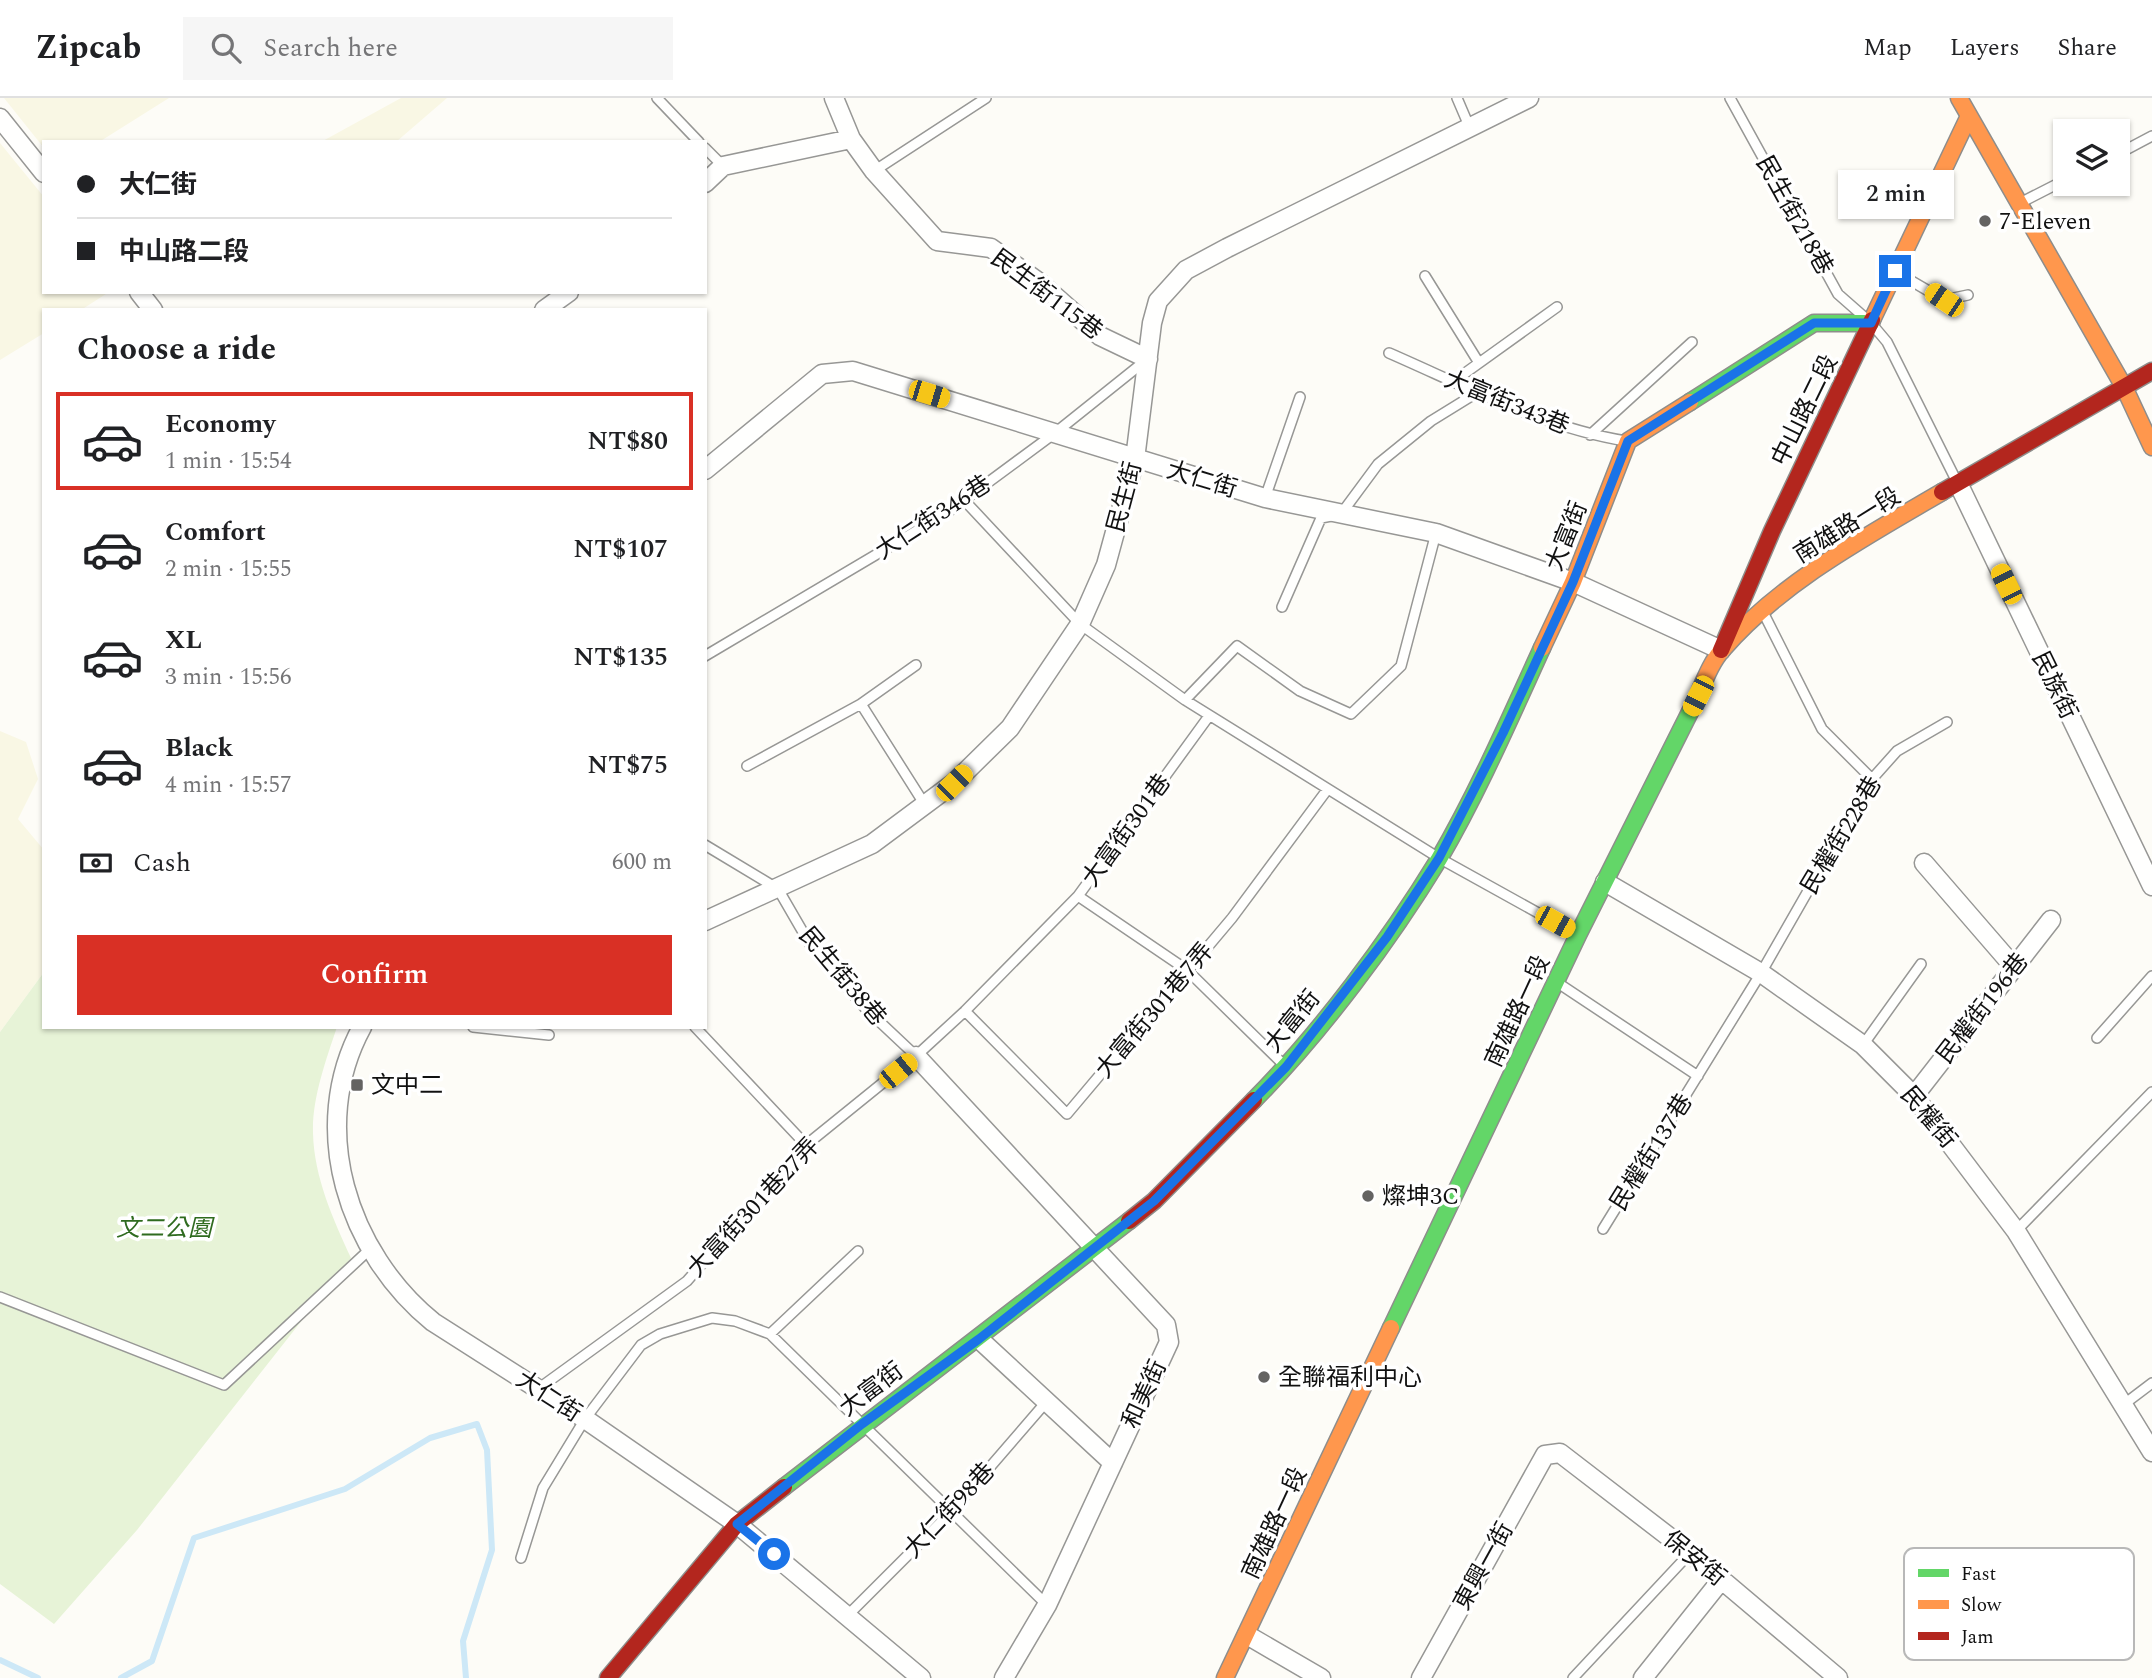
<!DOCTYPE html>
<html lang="en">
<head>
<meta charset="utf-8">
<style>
	:root { --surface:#fff; --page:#f6f6f6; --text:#202124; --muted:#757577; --line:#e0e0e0; --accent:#d93025 }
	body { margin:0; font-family:Spectral,"Noto Sans TC",serif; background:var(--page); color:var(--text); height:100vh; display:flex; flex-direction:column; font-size:26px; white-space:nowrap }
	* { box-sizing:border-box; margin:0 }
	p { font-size:23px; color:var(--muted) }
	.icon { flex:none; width:38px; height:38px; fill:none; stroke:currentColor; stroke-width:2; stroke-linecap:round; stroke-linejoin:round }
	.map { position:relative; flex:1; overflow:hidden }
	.details { position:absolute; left:42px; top:210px; width:665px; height:721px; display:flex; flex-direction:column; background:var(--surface); border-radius:0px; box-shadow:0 2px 5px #0004 }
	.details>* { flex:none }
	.top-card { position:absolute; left:42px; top:42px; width:665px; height:154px; border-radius:0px; box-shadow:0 2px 5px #0004; display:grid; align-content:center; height:154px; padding:0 35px; background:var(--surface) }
	.fabs { position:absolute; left:2053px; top:21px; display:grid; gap:14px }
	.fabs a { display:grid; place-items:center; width:77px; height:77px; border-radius:0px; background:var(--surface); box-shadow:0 2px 5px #0004; font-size:35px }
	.end { position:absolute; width:32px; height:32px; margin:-16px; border:9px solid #1a73e8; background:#fff; box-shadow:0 0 0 4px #fff }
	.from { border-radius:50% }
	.bubble { position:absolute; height:49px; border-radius:0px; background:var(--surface); box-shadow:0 2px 5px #0004; font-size:23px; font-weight:600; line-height:49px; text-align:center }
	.car { position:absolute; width:21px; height:42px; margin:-21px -10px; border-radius:9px; box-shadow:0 0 5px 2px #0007; background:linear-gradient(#f5c518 24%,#345 0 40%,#f5c518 0 76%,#345 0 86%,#f5c518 0) }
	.top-card b { display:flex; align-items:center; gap:24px; height:66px; font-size:26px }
	.top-card b+b { border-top:2px solid var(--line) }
	.top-card i { width:18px; height:18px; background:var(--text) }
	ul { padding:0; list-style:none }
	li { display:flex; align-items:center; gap:21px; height:98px; margin:0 14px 10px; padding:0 21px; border:4px solid transparent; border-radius:0px }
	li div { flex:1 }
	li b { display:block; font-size:26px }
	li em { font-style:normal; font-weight:600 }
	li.selected { border-color:var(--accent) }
	li>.icon { width:63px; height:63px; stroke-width:1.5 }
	h2 { padding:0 35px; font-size:32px; line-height:84px }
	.pay { display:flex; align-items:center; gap:18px; height:77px; padding:0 35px; font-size:26px }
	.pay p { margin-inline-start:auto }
	.primary-button { display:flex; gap:14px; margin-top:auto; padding:14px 35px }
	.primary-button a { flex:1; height:80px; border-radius:0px; background:var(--accent); color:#fff; font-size:28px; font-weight:600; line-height:80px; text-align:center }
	header { display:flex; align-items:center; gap:42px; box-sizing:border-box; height:98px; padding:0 35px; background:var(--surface); border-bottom:2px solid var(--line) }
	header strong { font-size:33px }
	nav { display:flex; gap:38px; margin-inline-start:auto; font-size:24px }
	.search { width:490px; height:63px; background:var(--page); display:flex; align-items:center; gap:18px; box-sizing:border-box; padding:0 24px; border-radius:0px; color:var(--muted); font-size:26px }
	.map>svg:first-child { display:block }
	.farmland { fill:#f9f7e4 }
	.green { fill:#e7f3d7 }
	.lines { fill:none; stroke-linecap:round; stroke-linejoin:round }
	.stream { stroke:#cde8f7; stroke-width:6 }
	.lane-casing { stroke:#979795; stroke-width:12 }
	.street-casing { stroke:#979795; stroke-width:21 }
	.fast-casing { stroke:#8e8d8b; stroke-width:19 }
	.slow-casing { stroke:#8e8d8b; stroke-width:19 }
	.jam-casing { stroke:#8e8d8b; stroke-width:19 }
	.lane { stroke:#fffffe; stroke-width:9 }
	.street { stroke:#fffffe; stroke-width:18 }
	.fast { stroke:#63d668; stroke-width:16 }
	.slow { stroke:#ff974d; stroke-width:16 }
	.jam { stroke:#b3261e; stroke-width:16 }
	.route { stroke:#1a73e8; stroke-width:9 }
	.poi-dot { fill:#646362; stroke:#fff; stroke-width:2.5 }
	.labels { text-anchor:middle; stroke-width:7; stroke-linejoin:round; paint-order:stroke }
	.street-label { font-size:24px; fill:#111; stroke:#fff }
	.poi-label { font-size:24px; fill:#111; stroke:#fff; text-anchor:start }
	.park-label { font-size:24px; font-style:italic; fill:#2f6b1f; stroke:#fff }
	.key { fill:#fff; stroke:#b8b8b8; stroke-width:2 }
	.key-label { font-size:19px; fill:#111 }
</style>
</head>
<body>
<header>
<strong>Zipcab</strong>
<div class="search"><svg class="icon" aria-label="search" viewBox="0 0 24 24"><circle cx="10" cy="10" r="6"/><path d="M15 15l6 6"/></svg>Search here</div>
<nav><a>Map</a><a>Layers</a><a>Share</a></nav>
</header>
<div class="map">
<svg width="2152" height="1580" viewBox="0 0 2152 1580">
	<rect width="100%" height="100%" fill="#fdfcf7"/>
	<path class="farmland" d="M4 0H169L99 44H44V50Z
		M401 0H447L396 44H321Z
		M0 45 44 99V194H109L81 212H44V235L0 262Z
		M0 633 26 644 38 681 18 721 44 752V874L0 934Z"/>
	<path class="green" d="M44 874V929H337C326 962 312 1000 313 1035 314 1079 333 1121 351 1160L137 1432 54 1526 0 1486V934Z"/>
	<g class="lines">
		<path class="stream" d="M0 1562 38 1580
			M121 1580 152 1563 194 1440 345 1391 430 1340 477 1326 487 1352 492 1452 463 1543 466 1580"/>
		<g class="lane-casing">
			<path id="lane" d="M657 0 699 44
				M1457 0 1469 28
				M1730 0 1838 196 1871 225 1887 244 1956 382
				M705 50 723 68
				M2118 56 2152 38
				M874 73 986 0
				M2020 105 2065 82
				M1896 174 1944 202 1968 197
				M1425 178 1479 265
				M1389 255C1465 288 1544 330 1626 343
				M1454 283 1557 209
				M1590 337 1692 244
				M1265 400 1300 299
				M964 402 1080 526 1185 602 1439 760 1576 836
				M1282 509 1321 420 1341 416 1378 366 1431 323 1478 294
				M1765 518 1822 631 1872 681
				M705 558 948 414 1055 335 1145 263
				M1185 602 1237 548 1300 593 1351 616 1401 568 1436 435
				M861 606 916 567
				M1209 618 1078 798 1187 872 1286 969
				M747 668 861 606 925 707
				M705 747 778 791 811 848 865 910 916 958
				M1558 885 1698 978
				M965 913 1067 1016 1232 820 1327 692
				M473 929 549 937
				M695 929 806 1047
				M2097 940 2152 878
				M1863 947 1921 866
				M1603 1131 1761 875 1872 681 1897 653 1947 624
				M2016 1133 2152 994
				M0 1199 224 1287 369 1152
				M770 1236 858 1153
				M538 1291 687 1183 806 1047 916 958 965 913 1078 798
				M2123 1307 2152 1285
				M521 1460 543 1390 585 1321 641 1247 660 1236 712 1220 735 1223 770 1236 1047 1507
				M848 1517 952 1413 1047 1303
				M1573 1580 1690 1455"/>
		</g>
		<g class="street-casing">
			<path id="street" d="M834 0 851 41 874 73 937 143 991 150 1040 185 1100 238 1148 261
				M0 20 44 75
				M705 85 723 68 851 41
				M139 194 153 212
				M544 212 569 194
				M705 372 822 276 853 273 1265 400 1436 435 1573 484 1721 552
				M1958 385 2152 788
				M1924 765 2014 869
				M1605 784 1761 875 1863 947 1914 998 2016 1133 2152 1354
				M705 823 872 746 954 685 1010 630 1080 526 1106 467 1135 361 1152 225 1158 203 1186 172 1227 150 1529 0
				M362 929C307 1030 348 1155 433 1224L585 1321 737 1426 921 1580
				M916 958 1166 1227 1169 1244 1047 1507 1004 1580
				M1914 998 2051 822
				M979 1241 1113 1365
				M1247 1537 1321 1580
				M1421 1580 1545 1357 1560 1355 1690 1455 1838 1580
				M1643 1580 1722 1481"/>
		</g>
		<g class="fast-casing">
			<path id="fast" d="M1690 304 1814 225H1871
				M1254 1002C1321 934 1389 843 1439 761 1478 694 1510 620 1542 550
				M1391 1230 1578 837 1693 608
				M784 1389 1129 1123"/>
		</g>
		<g class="slow-casing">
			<path id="slow" d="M1959 0 2124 289 2152 349
				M1872 222 1969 18
				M1542 550 1573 484 1628 343 1690 304
				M1693 608C1702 590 1709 566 1723 551 1781 484 1867 438 1942 394
				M1225 1580 1391 1230"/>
		</g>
		<g class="jam-casing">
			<path id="jam" d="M1942 394 2152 273
				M1721 552 1772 433 1872 222
				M1129 1123 1154 1103 1254 1002
				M608 1580 737 1426 784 1389"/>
		</g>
		<use href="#lane" class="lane"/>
		<use href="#street" class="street"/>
		<use href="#fast" class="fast"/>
		<use href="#slow" class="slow"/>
		<use href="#jam" class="jam"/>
	</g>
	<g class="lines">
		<path class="route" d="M774 1456 737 1426 862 1326 979 1241 1154 1103 1286 969 1387 839 1439 760 1503 635 1573 484 1628 343 1814 225H1871L1895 173"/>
	</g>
	<g class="poi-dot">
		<circle cx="1985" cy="123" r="7"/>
		<rect x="350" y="980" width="14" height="14" rx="3.5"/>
		<circle cx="1368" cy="1098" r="7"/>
		<circle cx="1264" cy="1279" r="7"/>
	</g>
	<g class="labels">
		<g class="street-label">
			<text transform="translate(1795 117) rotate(61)" y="8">民生街218巷</text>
			<text transform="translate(1047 196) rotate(37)" y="8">民生街115巷</text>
			<text transform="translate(1507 304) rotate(22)" y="8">大富街343巷</text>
			<text transform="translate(1804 312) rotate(-64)" y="8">中山路二段</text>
			<text transform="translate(1202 381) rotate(17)" y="8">大仁街</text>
			<text transform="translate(1124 399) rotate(-75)" y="8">民生街</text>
			<text transform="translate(933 419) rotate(-33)" y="8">大仁街346巷</text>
			<text transform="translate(1847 427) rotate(-32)" y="8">南雄路一段</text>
			<text transform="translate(1566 438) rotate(-68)" y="8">大富街</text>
			<text transform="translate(2055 587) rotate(64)" y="8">民族街</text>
			<text transform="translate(1126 732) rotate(-54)" y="8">大富街301巷</text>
			<text transform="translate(1841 737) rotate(-59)" y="8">民權街228巷</text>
			<text transform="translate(843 878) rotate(50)" y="8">民生街38巷</text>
			<text transform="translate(1982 910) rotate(-52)" y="8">民權街196巷</text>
			<text transform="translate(1154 912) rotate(-50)" y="8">大富街301巷7弄</text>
			<text transform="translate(1517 913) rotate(-65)" y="8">南雄路一段</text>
			<text transform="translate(1292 923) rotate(-51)" y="8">大富街</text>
			<text transform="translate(1929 1019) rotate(50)" y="8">民權街</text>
			<text transform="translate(1651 1054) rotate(-58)" y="8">民權街137巷</text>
			<text transform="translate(753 1109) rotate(-47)" y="8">大富街301巷27弄</text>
			<text transform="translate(871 1291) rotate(-37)" y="8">大富街</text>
			<text transform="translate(1144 1296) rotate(-65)" y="8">和美街</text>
			<text transform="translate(549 1298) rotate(33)" y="8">大仁街</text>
			<text transform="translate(949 1412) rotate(-47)" y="8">大仁街98巷</text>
			<text transform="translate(1274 1425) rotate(-65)" y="8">南雄路一段</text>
			<text transform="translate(1695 1460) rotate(39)" y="8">保安街</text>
			<text transform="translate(1483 1468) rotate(-61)" y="8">東興一街</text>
		</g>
		<g class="poi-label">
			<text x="1999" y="131">7-Eleven</text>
			<text x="371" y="995">文中二</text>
			<text x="1382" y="1106">燦坤3C</text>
			<text x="1278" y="1287">全聯福利中心</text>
		</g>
		<g class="park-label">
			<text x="164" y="1138">文二公園</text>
		</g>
	</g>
	<rect x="1904" y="1450" width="230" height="112" rx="10" class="key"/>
	<rect x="1918" y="1471" width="31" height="8" fill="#63d668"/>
	<rect x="1918" y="1502" width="31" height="9" fill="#ff974d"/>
	<rect x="1918" y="1534" width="31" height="8" fill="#b3261e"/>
	<g class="key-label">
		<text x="1961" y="1482">Fast</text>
		<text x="1961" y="1513">Slow</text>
		<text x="1961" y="1545">Jam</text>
	</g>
</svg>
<div class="fabs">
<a><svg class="icon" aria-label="layers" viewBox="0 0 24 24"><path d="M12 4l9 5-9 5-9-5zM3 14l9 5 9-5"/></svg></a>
</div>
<i class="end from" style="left:774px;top:1456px"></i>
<i class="end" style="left:1895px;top:173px"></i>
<div class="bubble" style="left:1838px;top:72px;width:116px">2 min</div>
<i class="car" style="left:1944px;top:202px;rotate:304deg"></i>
<i class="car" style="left:929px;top:296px;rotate:107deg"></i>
<i class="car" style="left:2006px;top:486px;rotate:334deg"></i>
<i class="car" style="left:1698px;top:598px;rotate:207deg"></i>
<i class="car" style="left:954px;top:685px;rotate:45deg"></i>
<i class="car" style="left:1555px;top:824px;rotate:119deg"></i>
<i class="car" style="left:898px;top:973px;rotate:51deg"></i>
<div class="top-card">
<b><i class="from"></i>大仁街</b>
<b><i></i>中山路二段</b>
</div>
<section class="details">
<h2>Choose a ride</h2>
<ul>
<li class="selected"><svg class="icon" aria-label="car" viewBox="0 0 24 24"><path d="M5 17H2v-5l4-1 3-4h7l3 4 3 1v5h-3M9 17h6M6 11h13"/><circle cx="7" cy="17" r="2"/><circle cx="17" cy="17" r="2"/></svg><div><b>Economy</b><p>1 min · 15:54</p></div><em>NT$80</em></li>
<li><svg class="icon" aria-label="car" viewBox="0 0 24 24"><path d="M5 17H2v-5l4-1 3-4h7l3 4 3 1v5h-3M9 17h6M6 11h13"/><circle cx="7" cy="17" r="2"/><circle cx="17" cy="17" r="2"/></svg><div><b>Comfort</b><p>2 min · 15:55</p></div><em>NT$107</em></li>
<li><svg class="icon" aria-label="car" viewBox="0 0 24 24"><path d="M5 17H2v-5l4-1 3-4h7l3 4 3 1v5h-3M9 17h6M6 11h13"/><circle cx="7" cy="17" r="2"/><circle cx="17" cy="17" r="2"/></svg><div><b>XL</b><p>3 min · 15:56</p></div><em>NT$135</em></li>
<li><svg class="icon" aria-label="car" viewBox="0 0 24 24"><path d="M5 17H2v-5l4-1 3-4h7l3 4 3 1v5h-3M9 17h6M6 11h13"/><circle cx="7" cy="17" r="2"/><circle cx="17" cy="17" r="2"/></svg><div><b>Black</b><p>4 min · 15:57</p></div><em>NT$75</em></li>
</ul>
<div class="pay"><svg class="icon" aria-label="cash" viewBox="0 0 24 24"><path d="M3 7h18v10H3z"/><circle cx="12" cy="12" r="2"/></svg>Cash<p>600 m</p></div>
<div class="primary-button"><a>Confirm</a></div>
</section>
</div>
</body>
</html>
